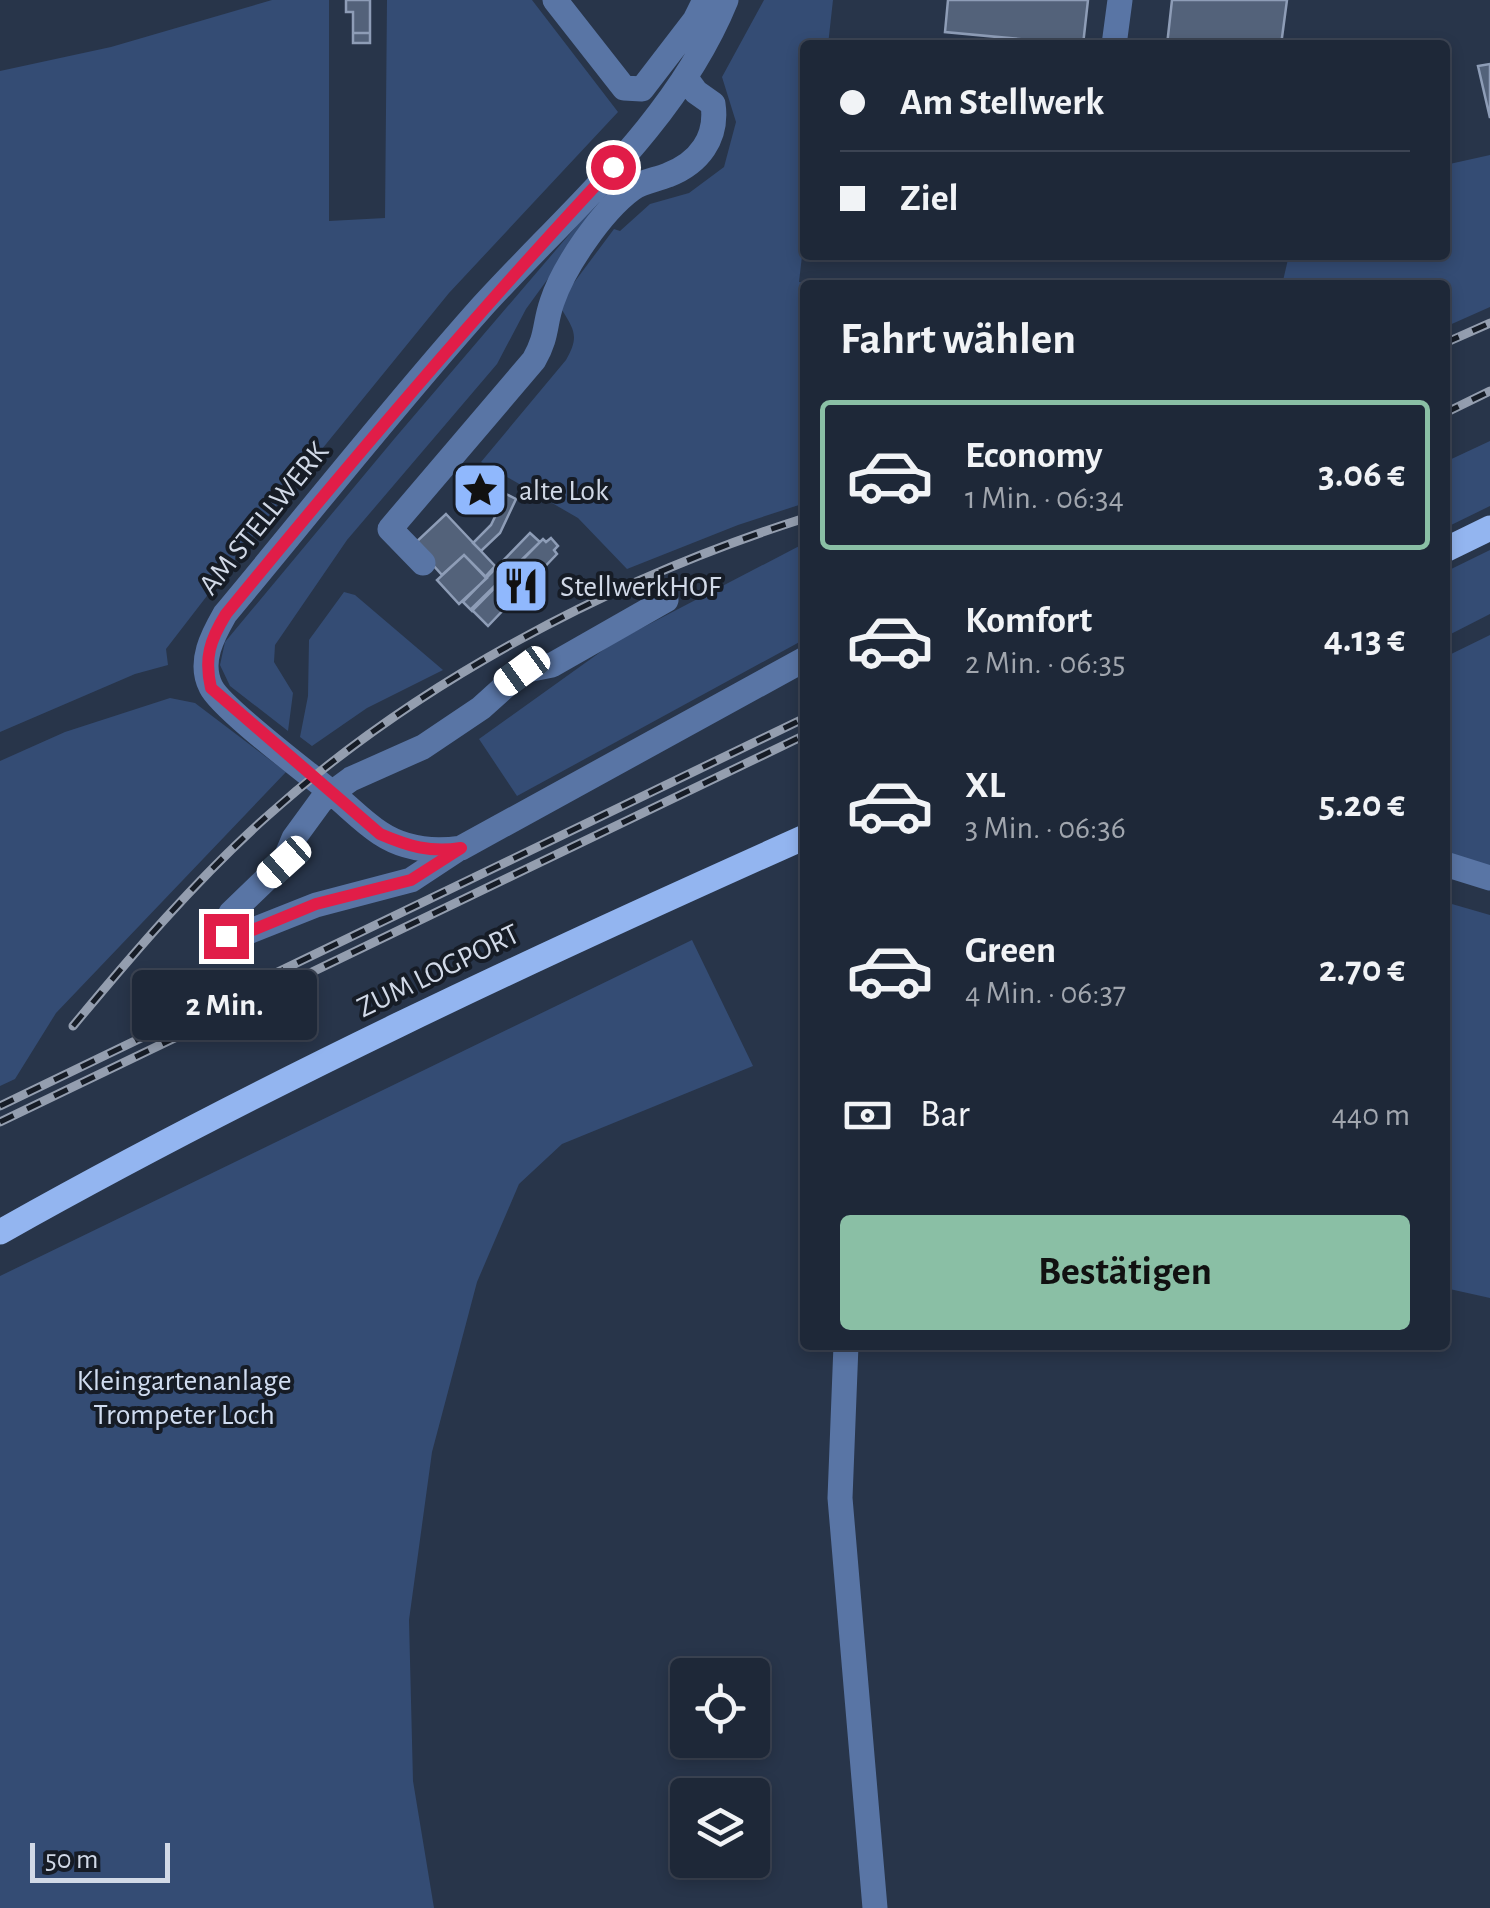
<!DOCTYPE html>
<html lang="de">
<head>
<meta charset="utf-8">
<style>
	:root { --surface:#1e2838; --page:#2b3443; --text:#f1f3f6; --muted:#a1a6ae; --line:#3c4453; --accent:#8abfa5 }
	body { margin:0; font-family:"Alegreya Sans",sans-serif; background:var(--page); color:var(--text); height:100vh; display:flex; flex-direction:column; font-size:38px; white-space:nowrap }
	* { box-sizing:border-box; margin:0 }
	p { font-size:32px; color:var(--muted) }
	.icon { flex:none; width:55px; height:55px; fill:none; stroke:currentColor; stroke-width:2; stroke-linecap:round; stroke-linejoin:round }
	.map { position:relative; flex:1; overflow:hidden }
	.drawer { position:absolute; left:800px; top:280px; width:650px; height:1070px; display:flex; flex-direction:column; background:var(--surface); border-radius:10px; box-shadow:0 5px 15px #0003,0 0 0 2px var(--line) }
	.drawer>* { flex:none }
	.banner { position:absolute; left:800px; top:40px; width:650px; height:220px; border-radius:10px; box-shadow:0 5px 15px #0003,0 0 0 2px var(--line); display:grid; align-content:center; height:220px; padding:0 40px; background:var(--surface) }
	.controls { position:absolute; left:670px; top:1658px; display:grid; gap:20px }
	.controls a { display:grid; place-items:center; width:100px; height:100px; border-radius:10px; background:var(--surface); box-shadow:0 5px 15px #0003,0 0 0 2px var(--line); font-size:50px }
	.scale { position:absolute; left:30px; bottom:25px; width:140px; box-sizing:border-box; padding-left:10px; border:5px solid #d1d9e7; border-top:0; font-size:28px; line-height:35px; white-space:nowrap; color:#d1d9e7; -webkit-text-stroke:8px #161c26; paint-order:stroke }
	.end { position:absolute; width:45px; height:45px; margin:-22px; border:12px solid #e11d48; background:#fff; box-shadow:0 0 0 5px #fff }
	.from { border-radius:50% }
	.bubble { position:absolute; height:70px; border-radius:10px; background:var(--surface); box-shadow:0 5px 15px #0003,0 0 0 2px var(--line); font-size:32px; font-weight:600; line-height:70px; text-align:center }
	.car { position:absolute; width:30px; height:60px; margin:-30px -15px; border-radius:12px; box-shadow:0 0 8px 2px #0007; background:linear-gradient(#fff 24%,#345 0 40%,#fff 0 76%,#345 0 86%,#fff 0) }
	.banner b { display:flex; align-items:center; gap:35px; height:95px; font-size:38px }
	.banner b+b { border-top:2px solid var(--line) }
	.banner i { width:25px; height:25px; background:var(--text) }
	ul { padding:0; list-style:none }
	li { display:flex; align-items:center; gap:30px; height:150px; margin:0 20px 15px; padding:0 20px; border:5px solid transparent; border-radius:10px }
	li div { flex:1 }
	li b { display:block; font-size:38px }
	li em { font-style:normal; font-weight:600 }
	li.active { border-color:var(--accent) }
	li>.icon { width:90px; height:90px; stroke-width:1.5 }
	h2 { padding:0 40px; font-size:45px; line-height:120px }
	.pay { display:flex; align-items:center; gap:25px; height:110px; padding:0 40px; font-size:38px }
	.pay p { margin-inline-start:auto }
	.button { display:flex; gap:20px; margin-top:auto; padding:20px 40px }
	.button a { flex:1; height:115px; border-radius:10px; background:var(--accent); color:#111; font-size:40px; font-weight:600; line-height:115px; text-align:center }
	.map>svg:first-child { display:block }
	.green { fill:#344c74 }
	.building { fill:#53627a; stroke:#8e9db7; stroke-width:2.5 }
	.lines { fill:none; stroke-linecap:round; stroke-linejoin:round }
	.minor { stroke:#5975a5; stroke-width:25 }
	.major { stroke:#93b5f0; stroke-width:25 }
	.rail-casing { stroke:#949eaf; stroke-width:9 }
	.rail { stroke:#161c26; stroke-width:5; stroke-dasharray:15; stroke-linecap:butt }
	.route { stroke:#e11d48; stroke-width:12 }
	.labels { text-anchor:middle; stroke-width:8; stroke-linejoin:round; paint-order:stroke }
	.poi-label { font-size:30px; fill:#d1d9e7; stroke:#161c26; text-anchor:start }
	.street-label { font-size:30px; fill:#d1d9e7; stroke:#161c26 }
	.park-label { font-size:30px; fill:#d0dcf0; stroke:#161c26 }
</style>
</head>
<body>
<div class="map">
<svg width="1490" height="1908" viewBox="0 0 1490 1908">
	<rect width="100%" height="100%" fill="#28354a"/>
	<path class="green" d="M272 0H329V221L385 218 387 0H532L618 112 449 293 287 492 166 649 168 665 135 674 0 732V71L111 47Z
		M764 0H833L828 45H805V230L799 282 818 285H805V503L738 525 627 569 578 518 481 462 566 360C579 337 575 331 562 310L564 296 614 229 620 231 650 204 689 193 724 167 736 122 722 77Z
		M1490 155V307L1445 327V285H1282L1289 255H1445V165Z
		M613 189 526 309 497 364 347 540 275 645 274 662 293 693 288 731 230 686 220 665 225 642 395 438 579 223Z
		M1490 441V506L1445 528V462Z
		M805 543V639L517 796 479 739 613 643Z
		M1490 550V614L1445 637V572Z
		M344 592 355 595 443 670 367 708 312 746 300 737 308 696 309 640Z
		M1490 635V867L1445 852V657Z
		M170 698 195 703 286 772 56 1013 15 1079 0 1086V761L65 732Z
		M1445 902 1490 915V1298L1445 1288Z
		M692 940 753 1066 562 1144 519 1184 477 1282 432 1452 409 1620 413 1781 434 1908H0V1276Z"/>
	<path class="building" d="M346 0H370V33H353V12H346Z
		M948 0H1088L1083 45 945 32Z
		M1172 0H1287L1281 45H1167Z
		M353 33H370V43H353Z
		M1490 64V118L1478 66Z
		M506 494 516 499 500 533 481 551 473 543 491 525Z
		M446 514 495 566 485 577 464 555 442 575 414 544Z
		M530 533 540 542 472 611 463 602Z
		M551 538 558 546 554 550 557 554 488 626 471 609 543 539 546 542Z
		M464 555 487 578 459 604 437 580Z"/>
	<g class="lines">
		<path class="minor" d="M555 0 624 88 642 89 695 20 705 0
			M726 0C676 123 567 213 480 309 392 408 310 512 225 614 213 635 198 662 211 687 222 709 308 773 332 793 348 806 363 822 380 833 404 849 433 852 461 848L805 659
			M1114 45 1120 0
			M423 563 390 529 534 360C548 335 544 325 552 302 564 266 602 211 632 189 642 181 656 180 668 175 699 163 718 138 713 104L696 92 685 77
			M458 849 411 880 316 905 233 938 226 936 223 929 231 913 284 862 294 838 321 801 351 779 423 747 481 708 522 671 552 665 666 600
			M1445 864 1490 878
			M846 1345 840 1498 875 1908"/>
		<path class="major" d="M1445 550 1490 528
			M0 1232C261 1085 532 959 805 837"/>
		<g class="rail-casing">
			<path id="rail" d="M1445 343 1490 323
				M1445 413 1490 391
				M73 1026C133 954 194 882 264 819 416 682 610 580 805 518
				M0 1106 805 718
				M0 1122 805 735"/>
		</g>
		<use href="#rail" class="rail"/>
	</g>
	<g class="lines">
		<path class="route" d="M226 936 233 938 316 904 411 880 461 848C430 853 408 846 380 834L211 688C204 658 210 640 226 614 351 461 478 311 613 167"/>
	</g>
	<defs>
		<g id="sight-square" transform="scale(2.875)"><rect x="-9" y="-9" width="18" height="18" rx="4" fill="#90b8fd" stroke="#161c26"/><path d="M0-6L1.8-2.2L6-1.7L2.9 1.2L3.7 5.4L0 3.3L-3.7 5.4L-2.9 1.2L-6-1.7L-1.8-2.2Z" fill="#111"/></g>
		<g id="restaurant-square" transform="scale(2.875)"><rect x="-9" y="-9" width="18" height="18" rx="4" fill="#90b8fd" stroke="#161c26"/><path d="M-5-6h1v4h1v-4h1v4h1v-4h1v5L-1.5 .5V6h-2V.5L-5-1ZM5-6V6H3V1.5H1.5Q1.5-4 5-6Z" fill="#111"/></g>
	</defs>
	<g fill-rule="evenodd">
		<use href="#sight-square" x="480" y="490"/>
		<use href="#restaurant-square" x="521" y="586"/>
	</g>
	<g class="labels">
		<g class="poi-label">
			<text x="519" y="500">alte Lok</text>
			<text x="560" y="596">StellwerkHOF</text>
		</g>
		<g class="street-label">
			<text transform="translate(263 518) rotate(-51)" y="10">AM STELLWERK</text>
			<text transform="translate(438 970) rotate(-26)" y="10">ZUM LOGPORT</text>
		</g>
		<g class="park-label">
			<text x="184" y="1390">Kleingartenanlage<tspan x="184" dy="34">Trompeter Loch</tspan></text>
		</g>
	</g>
</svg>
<div class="controls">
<a><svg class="icon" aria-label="locate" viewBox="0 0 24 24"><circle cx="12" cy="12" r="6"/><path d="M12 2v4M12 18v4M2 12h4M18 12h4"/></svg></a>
<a><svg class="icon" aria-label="layers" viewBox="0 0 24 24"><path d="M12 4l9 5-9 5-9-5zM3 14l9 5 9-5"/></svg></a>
</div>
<div class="scale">50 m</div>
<i class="end from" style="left:613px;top:167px"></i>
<i class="end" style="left:226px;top:936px"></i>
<div class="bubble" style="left:132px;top:970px;width:185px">2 Min.</div>
<i class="car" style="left:522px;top:671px;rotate:234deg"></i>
<i class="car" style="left:284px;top:862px;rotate:228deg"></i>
<div class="banner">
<b><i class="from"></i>Am Stellwerk</b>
<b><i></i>Ziel</b>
</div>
<section class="drawer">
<h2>Fahrt wählen</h2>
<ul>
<li class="active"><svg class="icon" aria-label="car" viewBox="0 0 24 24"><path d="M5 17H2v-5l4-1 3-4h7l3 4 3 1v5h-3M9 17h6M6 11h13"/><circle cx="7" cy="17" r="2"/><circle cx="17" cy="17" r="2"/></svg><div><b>Economy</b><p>1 Min. · 06:34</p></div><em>3.06 €</em></li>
<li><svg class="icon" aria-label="car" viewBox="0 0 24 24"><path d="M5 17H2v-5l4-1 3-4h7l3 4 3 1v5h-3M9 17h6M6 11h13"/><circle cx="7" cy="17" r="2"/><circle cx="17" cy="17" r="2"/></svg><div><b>Komfort</b><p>2 Min. · 06:35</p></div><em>4.13 €</em></li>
<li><svg class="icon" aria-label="car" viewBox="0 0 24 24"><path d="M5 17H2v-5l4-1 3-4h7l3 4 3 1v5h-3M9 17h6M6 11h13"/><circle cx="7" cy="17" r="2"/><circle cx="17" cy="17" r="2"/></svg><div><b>XL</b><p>3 Min. · 06:36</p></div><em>5.20 €</em></li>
<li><svg class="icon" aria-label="car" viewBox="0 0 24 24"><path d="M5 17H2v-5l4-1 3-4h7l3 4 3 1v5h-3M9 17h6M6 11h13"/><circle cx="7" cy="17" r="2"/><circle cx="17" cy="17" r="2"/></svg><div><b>Green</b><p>4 Min. · 06:37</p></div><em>2.70 €</em></li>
</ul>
<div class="pay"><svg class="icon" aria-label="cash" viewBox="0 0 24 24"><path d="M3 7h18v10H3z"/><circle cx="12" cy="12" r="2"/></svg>Bar<p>440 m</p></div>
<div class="button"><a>Bestätigen</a></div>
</section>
</div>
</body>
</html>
